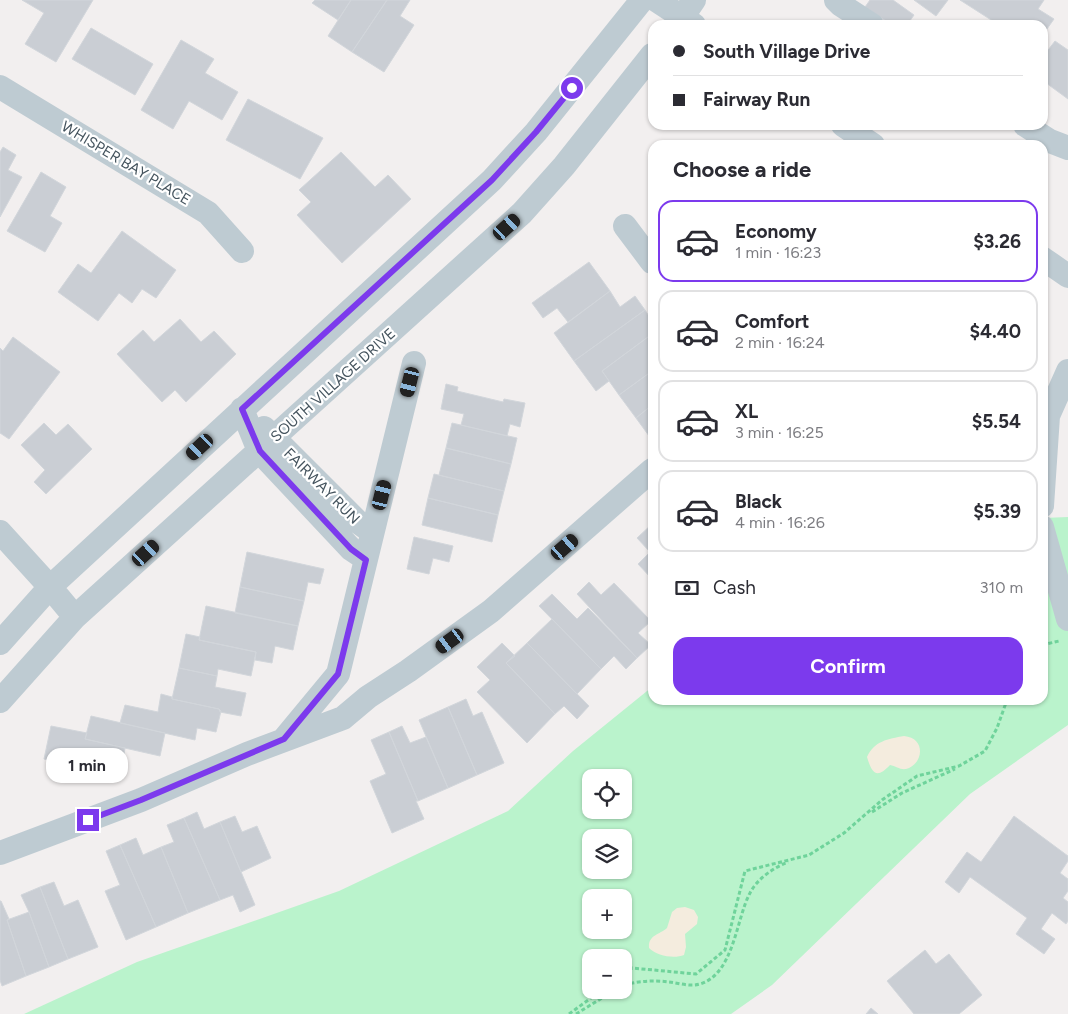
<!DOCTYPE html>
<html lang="en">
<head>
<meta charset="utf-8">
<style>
	:root { --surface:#fff; --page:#f2f2f3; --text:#2b2b33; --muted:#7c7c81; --line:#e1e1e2; --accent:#7c3aed }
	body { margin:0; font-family:Figtree,sans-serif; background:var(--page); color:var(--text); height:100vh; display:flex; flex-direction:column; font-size:19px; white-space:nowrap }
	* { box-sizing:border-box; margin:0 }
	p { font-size:16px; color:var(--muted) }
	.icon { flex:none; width:28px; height:28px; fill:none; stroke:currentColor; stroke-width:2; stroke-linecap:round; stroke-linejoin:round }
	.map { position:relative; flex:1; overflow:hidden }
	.details { position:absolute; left:648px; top:140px; width:400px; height:565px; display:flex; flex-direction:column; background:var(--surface); border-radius:15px; box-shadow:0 1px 4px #0004 }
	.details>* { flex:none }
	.hud { position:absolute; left:648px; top:20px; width:400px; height:110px; border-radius:15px; box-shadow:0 1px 4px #0004; display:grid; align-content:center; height:110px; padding:0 25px; background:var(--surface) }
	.tools { position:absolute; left:582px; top:769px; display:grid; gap:10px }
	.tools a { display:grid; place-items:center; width:50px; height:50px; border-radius:10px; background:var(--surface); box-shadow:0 1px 4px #0004; font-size:25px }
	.end { position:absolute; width:22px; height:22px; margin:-11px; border:6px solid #7c3aed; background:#fff; box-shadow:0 0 0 2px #fff }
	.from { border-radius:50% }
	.bubble { position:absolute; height:35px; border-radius:15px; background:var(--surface); box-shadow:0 1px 4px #0004; font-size:16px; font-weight:700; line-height:35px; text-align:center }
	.car { position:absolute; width:15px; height:30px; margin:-15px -8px; border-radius:6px; box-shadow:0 0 4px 1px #0007; background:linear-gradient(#222 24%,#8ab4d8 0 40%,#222 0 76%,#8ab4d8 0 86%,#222 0) }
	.hud b { display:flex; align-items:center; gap:18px; height:48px; font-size:19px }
	.hud b+b { border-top:1px solid var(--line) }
	.hud i { width:12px; height:12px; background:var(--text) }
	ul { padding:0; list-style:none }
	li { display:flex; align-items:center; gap:15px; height:82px; margin:0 10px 8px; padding:0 15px; border:2px solid var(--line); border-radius:15px }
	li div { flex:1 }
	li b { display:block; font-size:19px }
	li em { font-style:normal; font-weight:700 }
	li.on { border-color:var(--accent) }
	li>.icon { width:45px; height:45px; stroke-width:1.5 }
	h2 { padding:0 25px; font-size:22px; line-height:60px }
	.pay { display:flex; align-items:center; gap:12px; height:55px; padding:0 25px; font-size:19px }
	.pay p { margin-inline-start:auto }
	.primary-button { display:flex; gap:10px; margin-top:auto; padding:10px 25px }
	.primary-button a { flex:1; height:58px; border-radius:15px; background:var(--accent); color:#fff; font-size:20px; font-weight:700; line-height:58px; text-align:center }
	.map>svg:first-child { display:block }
	.green { fill:#baf3cc; fill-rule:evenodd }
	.sand { fill:#f4ecde }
	.building { fill:#caced4; stroke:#d2d6db }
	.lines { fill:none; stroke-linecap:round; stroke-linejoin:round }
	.path { stroke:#6fd39b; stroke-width:3; stroke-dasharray:4 2.5; stroke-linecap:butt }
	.minor { stroke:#becbd2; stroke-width:24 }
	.route { stroke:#7c3aed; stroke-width:6 }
	.labels { text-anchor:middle; stroke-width:4.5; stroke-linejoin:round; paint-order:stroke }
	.street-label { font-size:15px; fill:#45545e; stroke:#fff }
</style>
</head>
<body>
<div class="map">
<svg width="1068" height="1014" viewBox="0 0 1068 1014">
	<rect width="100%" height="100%" fill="#f2efef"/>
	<path class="green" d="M1068 517V725L970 794 772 985 731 1014H24L137 962 339 891 508 811 573 751 652 687V700H1042L1043 518ZM591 778H624V810H591ZM591 838H624V870H591ZM591 898H624V930H591ZM591 958H624V990H591Z"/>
	<path class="sand" d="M904 736C927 738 923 765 906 769 900 770 896 766 890 765 877 779 872 774 867 757 874 741 888 739 904 736Z
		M685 907 694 910 698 917 697 924 685 934 686 947 684 955C674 959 657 956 649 948 648 935 659 935 667 928L672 912 677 908Z"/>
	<path class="building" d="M22 0H93L56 62 25 44 44 13Z
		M315 0H351L338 20 312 3Z
		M351 0H387L352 52 328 36Z
		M387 0H410L400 16 414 25 384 72 352 52Z
		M870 0H893L914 15 907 25H892L865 7Z
		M914 0H948L936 16Z
		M960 0H1044L1038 9 1054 19 1042 36V25H999Z
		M91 28 153 64 135 95 72 59Z
		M181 40 214 59 205 73 238 92 222 120 189 101 173 129 141 110Z
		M1055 41 1068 50V99L1042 80V58Z
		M248 99 323 138 300 179 226 140Z
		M3 147 16 155 8 170 22 177 0 217V152Z
		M341 152 375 187 388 175 411 199 342 263 297 215 311 202 299 190Z
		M41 172 66 187 50 216 62 223 45 252 7 231Z
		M122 231 176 270 156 298 142 289 132 303 119 293 98 321 58 292 78 264 91 273Z
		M589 262 610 291 568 322 557 308 543 318 532 303Z
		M610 291 620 307 635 296 645 310 574 361 554 333Z
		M645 310 652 321V334L602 371 609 381 596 391 574 361Z
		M180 319 201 342 214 331 236 354 186 402 175 390 162 402 117 354 143 330 154 342Z
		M652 334V371L619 395 602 371Z
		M13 337 60 372 9 439 0 433V348L3 351Z
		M652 371V405L636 418 619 395Z
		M446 384 458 387 457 391 503 402 504 399 525 403 520 427 510 424 507 436 461 425 464 414 441 409Z
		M652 405V440L636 418Z
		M44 423 56 435 68 424 92 449 46 494 34 482 45 470 21 445Z
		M452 423 517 438 511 464 446 448Z
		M446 448 511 464 504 491 439 475Z
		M434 474 504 491 498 515 428 498Z
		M428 498 498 515 492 542 422 525Z
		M652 524V579L638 564 650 552 637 538Z
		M414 537 453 546 449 562 433 558 429 574 407 569Z
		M247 552 324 569 320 584 308 582 304 601 240 587Z
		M589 582 601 595 614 583 651 621 638 633 651 645 637 658 577 594Z
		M240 587 304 601 298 626 235 613Z
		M552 594 577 619 588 608 637 658 626 669 614 656 601 669 539 606Z
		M206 606 298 626 293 650 275 646 272 663 255 660 256 652 199 640Z
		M552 619 601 669 577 694 527 643Z
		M186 634 200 637 199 640 256 652 251 676 218 669 217 676 179 668Z
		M502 643 515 656 506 663 555 714 527 743 477 692 490 680 477 667Z
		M527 643 589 706 577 719 564 706 555 714 506 663Z
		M179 668 217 676 215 687 246 693 241 716 220 712 219 709 172 699Z
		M161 694 172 697V699L219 709 221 711 216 732 197 728 195 740 120 723 125 705 158 712Z
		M466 699 473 716 482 712 504 763 477 775 448 707Z
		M448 707 477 775 448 788 419 720Z
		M91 716 165 733 160 756 85 739Z
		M51 726 87 733 85 739 125 748 122 767 80 758 78 767 44 759Z
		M402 726 410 743 426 737 448 788 418 801 389 732Z
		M389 732 418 801H416L424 819 392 833 370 781 386 774 371 740Z
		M197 812 204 829 220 822 255 905 240 912 233 895 220 900 184 818Z
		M235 816 242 832 257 826 271 858 241 872 220 822Z
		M1014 816 1068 856V861L1060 873 1068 879V891L1063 898 1068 902V921L1066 924 1052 913 1041 929 1055 939 1044 954 1016 934 1027 918 970 877 959 893 945 882 967 852 981 862Z
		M184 818 220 900 188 913 161 847 174 842 167 825Z
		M136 838 143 855 161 847 188 913 156 927 120 845Z
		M120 845 156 927 126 940 105 891 120 885 106 851Z
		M54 882 64 906 78 900 98 947 68 959 40 887Z
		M40 887 68 959 49 967 29 912 21 895Z
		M0 901H1L9 919 7 920 26 976 2 986 0 980Z
		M29 912 49 967 26 976 7 920Z
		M925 950 936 964 949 954 982 995 959 1014H914L887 981Z
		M871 1008 878 1014H866Z"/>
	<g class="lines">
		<path class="path" d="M1042 645 1059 641
			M872 812 902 793 955 769
			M624 974 632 968 696 974 725 950 745 871 809 855 844 833 882 800 917 776 959 766 985 751 997 728 1007 700
			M624 985C639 981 654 980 669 982 679 983 690 987 700 984 734 974 736 919 750 893 757 879 773 868 788 862
			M569 1014 602 990
			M576 1014 615 990"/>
		<path class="minor" d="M656 0 694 25
			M836 0 841 5 872 25
			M677 25 694 0
			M0 87 208 213 242 251
			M843 125 873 145
			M1025 125 1050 141 1068 148
			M625 226 652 262
			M1042 258 1068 276
			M242 409 259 451 351 549 366 559
			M264 428 358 522 372 532
			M1042 506 1048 416 1068 371
			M1042 527 1068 619
			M0 532 50 587 75 617
			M0 643 50 587 492 180 536 132 642 0
			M0 701 75 617 522 213 564 166 652 55
			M285 738 338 674 414 363
			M0 853 141 800 247 754 343 718 368 697 408 671 491 611 652 470"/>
	</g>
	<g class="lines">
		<path class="route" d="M88 820 141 800 284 739 338 674 366 560 351 549 260 451 242 409 492 180 536 132 572 88"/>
	</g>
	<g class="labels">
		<g class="street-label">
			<text transform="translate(126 163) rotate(31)" y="5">WHISPER BAY PLACE</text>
			<text transform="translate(333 385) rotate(-42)" y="5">SOUTH VILLAGE DRIVE</text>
			<text transform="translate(322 486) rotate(45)" y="5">FAIRWAY RUN</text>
		</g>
	</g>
</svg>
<div class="tools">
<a><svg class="icon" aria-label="locate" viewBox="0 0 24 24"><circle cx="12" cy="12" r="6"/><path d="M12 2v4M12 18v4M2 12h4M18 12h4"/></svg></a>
<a><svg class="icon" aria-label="layers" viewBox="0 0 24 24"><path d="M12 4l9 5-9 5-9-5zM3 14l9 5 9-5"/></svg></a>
<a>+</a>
<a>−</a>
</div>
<i class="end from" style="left:572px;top:88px"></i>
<i class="end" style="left:88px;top:820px"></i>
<div class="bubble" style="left:46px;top:748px;width:82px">1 min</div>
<i class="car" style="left:507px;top:227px;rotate:48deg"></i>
<i class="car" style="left:410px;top:382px;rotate:194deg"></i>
<i class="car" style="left:200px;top:447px;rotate:227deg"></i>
<i class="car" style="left:382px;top:495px;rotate:14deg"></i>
<i class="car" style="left:565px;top:547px;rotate:49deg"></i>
<i class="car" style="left:146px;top:553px;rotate:48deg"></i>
<i class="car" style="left:450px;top:641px;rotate:234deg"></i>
<div class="hud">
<b><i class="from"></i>South Village Drive</b>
<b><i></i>Fairway Run</b>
</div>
<section class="details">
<h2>Choose a ride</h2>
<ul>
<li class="on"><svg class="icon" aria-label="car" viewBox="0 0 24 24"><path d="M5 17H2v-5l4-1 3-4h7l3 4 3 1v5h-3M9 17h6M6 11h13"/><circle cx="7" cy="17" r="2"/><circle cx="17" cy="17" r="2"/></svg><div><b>Economy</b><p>1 min · 16:23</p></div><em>$3.26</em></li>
<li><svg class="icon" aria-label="car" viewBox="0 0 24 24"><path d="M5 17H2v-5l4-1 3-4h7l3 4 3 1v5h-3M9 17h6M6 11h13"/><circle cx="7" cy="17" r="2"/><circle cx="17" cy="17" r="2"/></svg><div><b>Comfort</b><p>2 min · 16:24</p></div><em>$4.40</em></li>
<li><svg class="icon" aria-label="car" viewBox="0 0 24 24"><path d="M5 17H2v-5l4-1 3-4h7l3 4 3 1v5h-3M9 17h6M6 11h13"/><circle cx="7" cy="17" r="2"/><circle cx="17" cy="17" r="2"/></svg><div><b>XL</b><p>3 min · 16:25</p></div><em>$5.54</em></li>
<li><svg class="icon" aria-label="car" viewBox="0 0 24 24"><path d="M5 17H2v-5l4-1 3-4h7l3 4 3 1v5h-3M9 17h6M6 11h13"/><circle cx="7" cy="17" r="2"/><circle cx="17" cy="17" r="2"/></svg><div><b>Black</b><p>4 min · 16:26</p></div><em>$5.39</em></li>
</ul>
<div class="pay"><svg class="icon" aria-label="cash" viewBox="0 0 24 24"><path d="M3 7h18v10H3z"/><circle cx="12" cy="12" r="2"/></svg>Cash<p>310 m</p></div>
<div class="primary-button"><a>Confirm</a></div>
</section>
</div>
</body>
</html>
